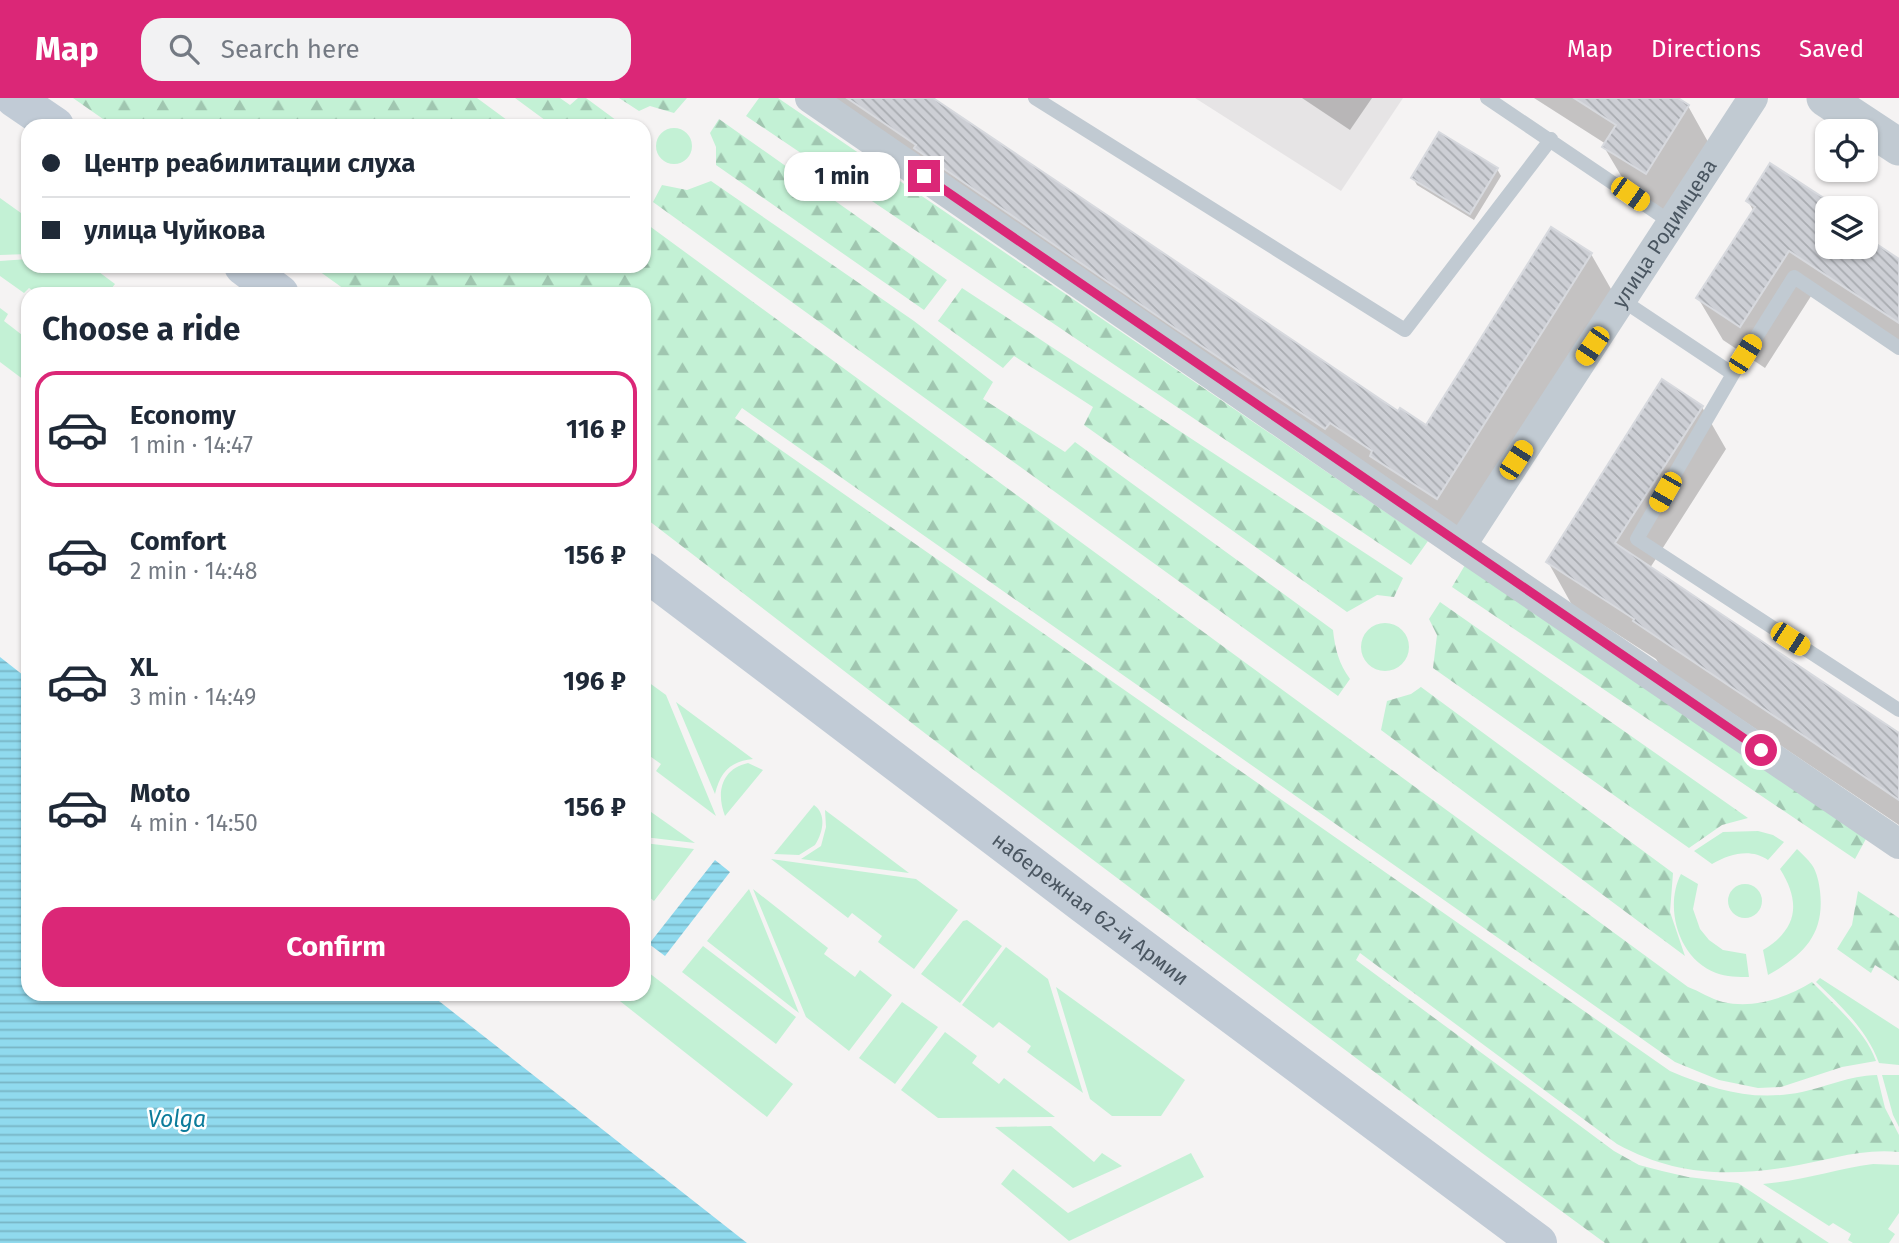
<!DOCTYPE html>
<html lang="en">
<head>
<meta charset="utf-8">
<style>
	:root { --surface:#fff; --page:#f2f2f3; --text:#1f2937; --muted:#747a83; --line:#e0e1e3; --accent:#db2777 }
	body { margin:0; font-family:"Fira Sans",sans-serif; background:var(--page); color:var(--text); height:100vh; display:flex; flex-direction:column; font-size:26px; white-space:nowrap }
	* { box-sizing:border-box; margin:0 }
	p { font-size:23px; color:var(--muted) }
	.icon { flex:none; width:38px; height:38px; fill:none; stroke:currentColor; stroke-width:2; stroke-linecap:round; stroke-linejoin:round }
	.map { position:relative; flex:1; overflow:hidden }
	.panel { position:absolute; left:21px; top:189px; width:630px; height:714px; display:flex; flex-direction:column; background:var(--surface); border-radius:21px; box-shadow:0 2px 5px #0004 }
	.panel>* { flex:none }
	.guide { position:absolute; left:21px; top:21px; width:630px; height:154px; border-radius:21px; box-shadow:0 2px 5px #0004; display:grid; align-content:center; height:154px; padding:0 21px; background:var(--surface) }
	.controls { position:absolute; left:1815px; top:21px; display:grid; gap:14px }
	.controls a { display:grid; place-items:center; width:63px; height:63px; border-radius:14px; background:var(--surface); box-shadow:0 2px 5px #0004; font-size:35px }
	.end { position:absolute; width:32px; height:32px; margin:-16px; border:9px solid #db2777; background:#fff; box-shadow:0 0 0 4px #fff }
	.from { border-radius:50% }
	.bubble { position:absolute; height:49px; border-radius:21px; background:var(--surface); box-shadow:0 2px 5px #0004; font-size:23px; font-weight:700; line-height:49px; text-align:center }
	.car { position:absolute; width:21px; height:42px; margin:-21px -10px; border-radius:9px; box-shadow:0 0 5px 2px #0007; background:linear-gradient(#f5c518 24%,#345 0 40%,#f5c518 0 76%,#345 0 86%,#f5c518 0) }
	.guide b { display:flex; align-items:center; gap:24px; height:66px; font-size:26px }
	.guide b+b { border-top:2px solid var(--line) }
	.guide i { width:18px; height:18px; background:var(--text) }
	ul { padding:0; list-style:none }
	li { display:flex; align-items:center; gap:21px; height:116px; margin:0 14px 10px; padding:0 7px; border:4px solid transparent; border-radius:21px }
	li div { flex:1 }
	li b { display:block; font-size:26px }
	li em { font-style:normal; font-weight:700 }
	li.active { border-color:var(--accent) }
	li>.icon { width:63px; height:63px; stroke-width:1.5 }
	h2 { padding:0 21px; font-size:32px; line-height:84px }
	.action { display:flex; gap:14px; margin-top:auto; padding:14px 21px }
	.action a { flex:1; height:80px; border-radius:21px; background:var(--accent); color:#fff; font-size:28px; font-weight:700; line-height:80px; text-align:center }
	header { display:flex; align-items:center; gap:42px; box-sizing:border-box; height:98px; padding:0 35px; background:var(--accent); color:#fff }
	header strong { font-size:33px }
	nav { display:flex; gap:38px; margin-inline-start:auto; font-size:24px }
	.search { width:490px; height:63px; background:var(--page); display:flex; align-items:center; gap:18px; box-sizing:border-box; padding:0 24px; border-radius:21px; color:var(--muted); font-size:26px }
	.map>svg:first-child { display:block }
	.education { fill:#e6e4e5 }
	.green { fill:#c3f1d5 }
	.forest { fill:url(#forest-firs) }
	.water { fill:url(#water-rules) }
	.shadow { fill:#0003 }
	.building { fill:url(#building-back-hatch); stroke:#d7d9de; stroke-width:2 }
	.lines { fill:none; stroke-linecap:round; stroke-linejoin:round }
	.service { stroke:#c1cad2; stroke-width:14 }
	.minor { stroke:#c1cad2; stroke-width:30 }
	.tertiary { stroke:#c1cad2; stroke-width:37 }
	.secondary { stroke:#c1cbd6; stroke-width:38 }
	.route { stroke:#db2777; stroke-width:9 }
	.labels { text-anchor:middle; stroke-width:5; stroke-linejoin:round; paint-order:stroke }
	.street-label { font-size:21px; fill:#4a5661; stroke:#fff }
	.water-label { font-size:23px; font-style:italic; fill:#0c7c9b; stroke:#fff }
</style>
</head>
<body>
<header>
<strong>Map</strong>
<div class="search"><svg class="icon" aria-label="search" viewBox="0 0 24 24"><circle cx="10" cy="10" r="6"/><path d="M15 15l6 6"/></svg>Search here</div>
<nav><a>Map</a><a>Directions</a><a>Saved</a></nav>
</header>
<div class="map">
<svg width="1899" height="1145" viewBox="0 0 1899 1145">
	<defs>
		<pattern id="forest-firs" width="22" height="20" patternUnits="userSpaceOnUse" patternTransform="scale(1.75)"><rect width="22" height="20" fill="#c3f1d5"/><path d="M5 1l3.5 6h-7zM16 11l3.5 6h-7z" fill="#a0c6b0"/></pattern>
		<pattern id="water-rules" width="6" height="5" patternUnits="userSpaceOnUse" patternTransform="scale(1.75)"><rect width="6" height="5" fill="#90daee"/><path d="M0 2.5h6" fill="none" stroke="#78b4c4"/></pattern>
		<pattern id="building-back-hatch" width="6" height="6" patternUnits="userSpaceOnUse" patternTransform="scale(1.75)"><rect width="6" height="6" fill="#cdcfd5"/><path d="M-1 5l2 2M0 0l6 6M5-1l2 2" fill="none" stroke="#a8abb0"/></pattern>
	</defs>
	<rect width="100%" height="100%" fill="#f5f3f3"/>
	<path class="education" d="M1195 0H1403L1341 93Z"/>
	<path class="green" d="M656 48a18 18 0 1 1 36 0a18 18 0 1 1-36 0Z
		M0 100 28 120V156L0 157Z
		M28 161V168H91L115 186 107 196H38L29 190 24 195 0 178V163Z
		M0 210 8 216 4 223 26 240 28 237V285L0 264Z
		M1361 549a24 24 0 1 1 48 0a24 24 0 1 1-48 0Z
		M644 581 666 597 716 718 656 673 661 666 644 654Z
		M676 604 753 661C730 663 720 675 715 696Z
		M748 665 763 672 725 718C716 695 721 671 748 665Z
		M814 707C827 716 823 735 815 747L799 757 774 756Z
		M644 709 695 745 644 739Z
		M825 712 909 775 801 761 821 748 826 729Z
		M1758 733 1773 737 1784 744 1768 762C1750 750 1730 756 1712 766L1694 753 1723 734Z
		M644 745 694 751 654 803 644 795Z
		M1797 751C1802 756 1808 761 1812 767 1817 774 1819 785 1820 793 1825 836 1804 857 1768 877L1763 852C1798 831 1801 804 1780 771Z
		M771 761 916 781 958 812 914 871 878 844 882 838 852 815 848 820Z
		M1681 776 1698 786 1693 811 1700 831 1709 842 1723 852 1746 856 1749 879C1739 879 1726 879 1716 875 1678 861 1664 809 1681 776Z
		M1728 803a17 17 0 1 1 34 0a17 17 0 1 1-34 0Z
		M749 791 799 915 707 843Z
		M753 791 828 850 824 856 855 879 860 872 892 897 849 953 806 919Z
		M967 822 1002 848 960 905 921 876 963 823Z
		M703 848 796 919 776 946 682 874Z
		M1006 849 1048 881 1083 995 1027 954 1031 948 999 924 993 930 962 907Z
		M644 871 793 986 767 1019 611 896H644Z
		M1820 880 1899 931V967L1879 965C1867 932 1841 908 1816 884Z
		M1056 889 1185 982 1161 1018H1112L1090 1001Z
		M902 904 938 929 895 986 859 960Z
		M945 934 977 958 972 965 999 986 1004 980 1055 1019 938 1020 901 992Z
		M1882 977H1899V1029L1893 1017Z
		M1051 1028 1094 1064 1102 1055 1122 1068 1073 1090 995 1029Z
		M1191 1055 1204 1079 1069 1143 1001 1086 1013 1071 1068 1115Z
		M1873 1066 1899 1067V1115L1888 1131 1895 1136 1889 1145H1853L1848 1142 1851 1136 1833 1125 1829 1128 1763 1086C1801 1083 1836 1071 1873 1066Z"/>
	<path class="forest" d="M73 0H477L515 28H113Z
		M515 0H560L570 7 578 0H586L624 28H553Z
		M619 0H687L674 15 650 8 639 13Z
		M759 0H778L1428 443 1411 467 746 18Z
		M719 21 947 182 924 212 716 67V49L710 35Z
		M711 83 914 223 993 284 983 301 1065 354 1075 344 1333 532C1335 551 1339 566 1350 581L1338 598 653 104 662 87 687 92Z
		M644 124 1688 889C1699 893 1711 901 1723 904 1754 911 1786 900 1812 884 1834 907 1865 932 1876 963L1842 969 1781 989 1758 990 1719 982 1675 964 742 310 735 320 1670 973C1715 992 1753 1004 1802 994 1830 988 1847 978 1877 977L1885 1010 1899 1037V1054C1860 1050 1826 1063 1788 1069 1727 1079 1673 1077 1617 1046L1360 855 1356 862 1614 1053 1639 1067 1662 1073 1688 1079 1738 1085 1829 1145H1605L1482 1055 926 636 644 419V196H351L312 168H644Z
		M962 190 1403 480 1394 499 1377 497 1347 514 1084 327 1093 309 1014 258 1003 270 938 223Z
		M1465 467 1867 739 1855 761 1452 489Z
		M1440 504 1748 720 1722 727 1689 750 1433 570 1437 537 1429 521Z
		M1421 589 1673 775 1670 814 1685 858 1381 632 1387 603 1411 596Z
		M1858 793 1899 820V883L1875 867 1871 875 1837 851 1852 827Z"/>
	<path class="water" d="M0 559 28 581V896H430L747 1145H0Z
		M715 762 730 774 665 858 649 846Z"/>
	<path class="shadow" d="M826 0H930L1398 316 1426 329 1591 156 1619 205 1465 449Z
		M1302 0H1372L1350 32Z
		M1534 0H1675L1688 8 1712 51 1670 117 1629 91 1604 49 1606 46Z
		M1771 68 1836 110H1827V149H1866V142L1899 163V250L1813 195 1765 270 1723 242 1698 200 1754 114 1748 103Z
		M1497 71 1501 78 1474 122 1417 87 1413 80Z
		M1702 309 1726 351 1650 470 1899 637V727L1659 566 1656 561 1572 507 1548 464Z"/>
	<path class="building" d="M847 0H933L1398 313 1400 310 1426 327 1551 129 1592 155 1437 401 1370 358 1372 353 1330 325 1325 331 1169 226 914 50 916 47Z
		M1574 0H1678L1689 7 1646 76 1602 49 1616 27Z
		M1439 34 1498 70 1470 116 1411 80Z
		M1770 65 1839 110H1821L1827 114V149H1866V139L1899 161V225L1789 153 1740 229 1696 200 1755 109 1746 103Z
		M1662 281 1703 308 1615 445 1899 635V702L1633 523 1634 521 1546 464Z"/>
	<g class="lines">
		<path class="service" d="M1035 0 1405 232 1551 41
			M1487 0 1672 125
			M1622 202 1733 276
			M1899 250 1794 179 1733 276 1637 441 1899 612"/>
		<g class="minor">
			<path d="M810 0 1461 448 1899 746"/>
			<path id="s1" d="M1461 448 1753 0"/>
		</g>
		<path class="tertiary" d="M1825 0 1899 49"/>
		<g class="secondary">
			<path d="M14 0 55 28"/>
			<path d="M243 168 280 196"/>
			<path id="s2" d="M644 473 1083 806 1538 1145"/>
		</g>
	</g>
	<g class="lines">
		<path class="route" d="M924 78 1761 652"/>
	</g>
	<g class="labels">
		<g class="street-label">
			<text dy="7" stroke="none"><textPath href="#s1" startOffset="373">улица Родимцева</textPath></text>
			<text dy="7" stroke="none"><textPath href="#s2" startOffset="560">набережная 62-й Армии</textPath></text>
		</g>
		<g class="water-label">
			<text x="177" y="1029">Volga</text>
		</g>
	</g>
</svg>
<div class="controls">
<a><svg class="icon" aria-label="locate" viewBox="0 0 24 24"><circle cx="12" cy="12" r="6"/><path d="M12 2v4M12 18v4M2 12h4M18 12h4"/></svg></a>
<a><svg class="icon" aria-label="layers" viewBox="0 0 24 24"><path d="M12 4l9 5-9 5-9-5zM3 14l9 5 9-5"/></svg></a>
</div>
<i class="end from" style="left:1761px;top:652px"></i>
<i class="end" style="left:924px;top:78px"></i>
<div class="bubble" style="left:784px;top:54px;width:116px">1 min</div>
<i class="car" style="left:1630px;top:96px;rotate:125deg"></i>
<i class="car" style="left:1592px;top:248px;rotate:214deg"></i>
<i class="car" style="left:1745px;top:256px;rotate:32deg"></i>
<i class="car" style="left:1516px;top:362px;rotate:33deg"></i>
<i class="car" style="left:1665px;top:394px;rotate:210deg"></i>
<i class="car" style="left:1790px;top:541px;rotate:123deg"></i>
<div class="guide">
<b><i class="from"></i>Центр реабилитации слуха</b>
<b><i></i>улица Чуйкова</b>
</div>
<section class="panel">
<h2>Choose a ride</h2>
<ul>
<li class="active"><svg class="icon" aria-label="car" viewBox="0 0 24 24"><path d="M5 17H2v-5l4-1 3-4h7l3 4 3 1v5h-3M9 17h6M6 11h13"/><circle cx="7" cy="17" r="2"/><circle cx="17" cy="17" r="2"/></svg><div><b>Economy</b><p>1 min · 14:47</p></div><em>116 ₽</em></li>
<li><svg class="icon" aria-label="car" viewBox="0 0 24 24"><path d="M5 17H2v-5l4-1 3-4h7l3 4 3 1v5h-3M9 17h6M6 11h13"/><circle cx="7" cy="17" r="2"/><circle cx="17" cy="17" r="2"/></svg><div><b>Comfort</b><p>2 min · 14:48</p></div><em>156 ₽</em></li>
<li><svg class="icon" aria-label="car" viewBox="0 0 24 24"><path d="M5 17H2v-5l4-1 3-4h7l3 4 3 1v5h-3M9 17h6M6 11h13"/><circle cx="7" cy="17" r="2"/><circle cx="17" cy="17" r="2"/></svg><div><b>XL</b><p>3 min · 14:49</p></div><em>196 ₽</em></li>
<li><svg class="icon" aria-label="car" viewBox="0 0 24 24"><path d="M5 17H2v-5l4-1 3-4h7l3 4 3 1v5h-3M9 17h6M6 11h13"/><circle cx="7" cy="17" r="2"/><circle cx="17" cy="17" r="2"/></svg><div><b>Moto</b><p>4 min · 14:50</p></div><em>156 ₽</em></li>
</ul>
<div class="action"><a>Confirm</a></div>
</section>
</div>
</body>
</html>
